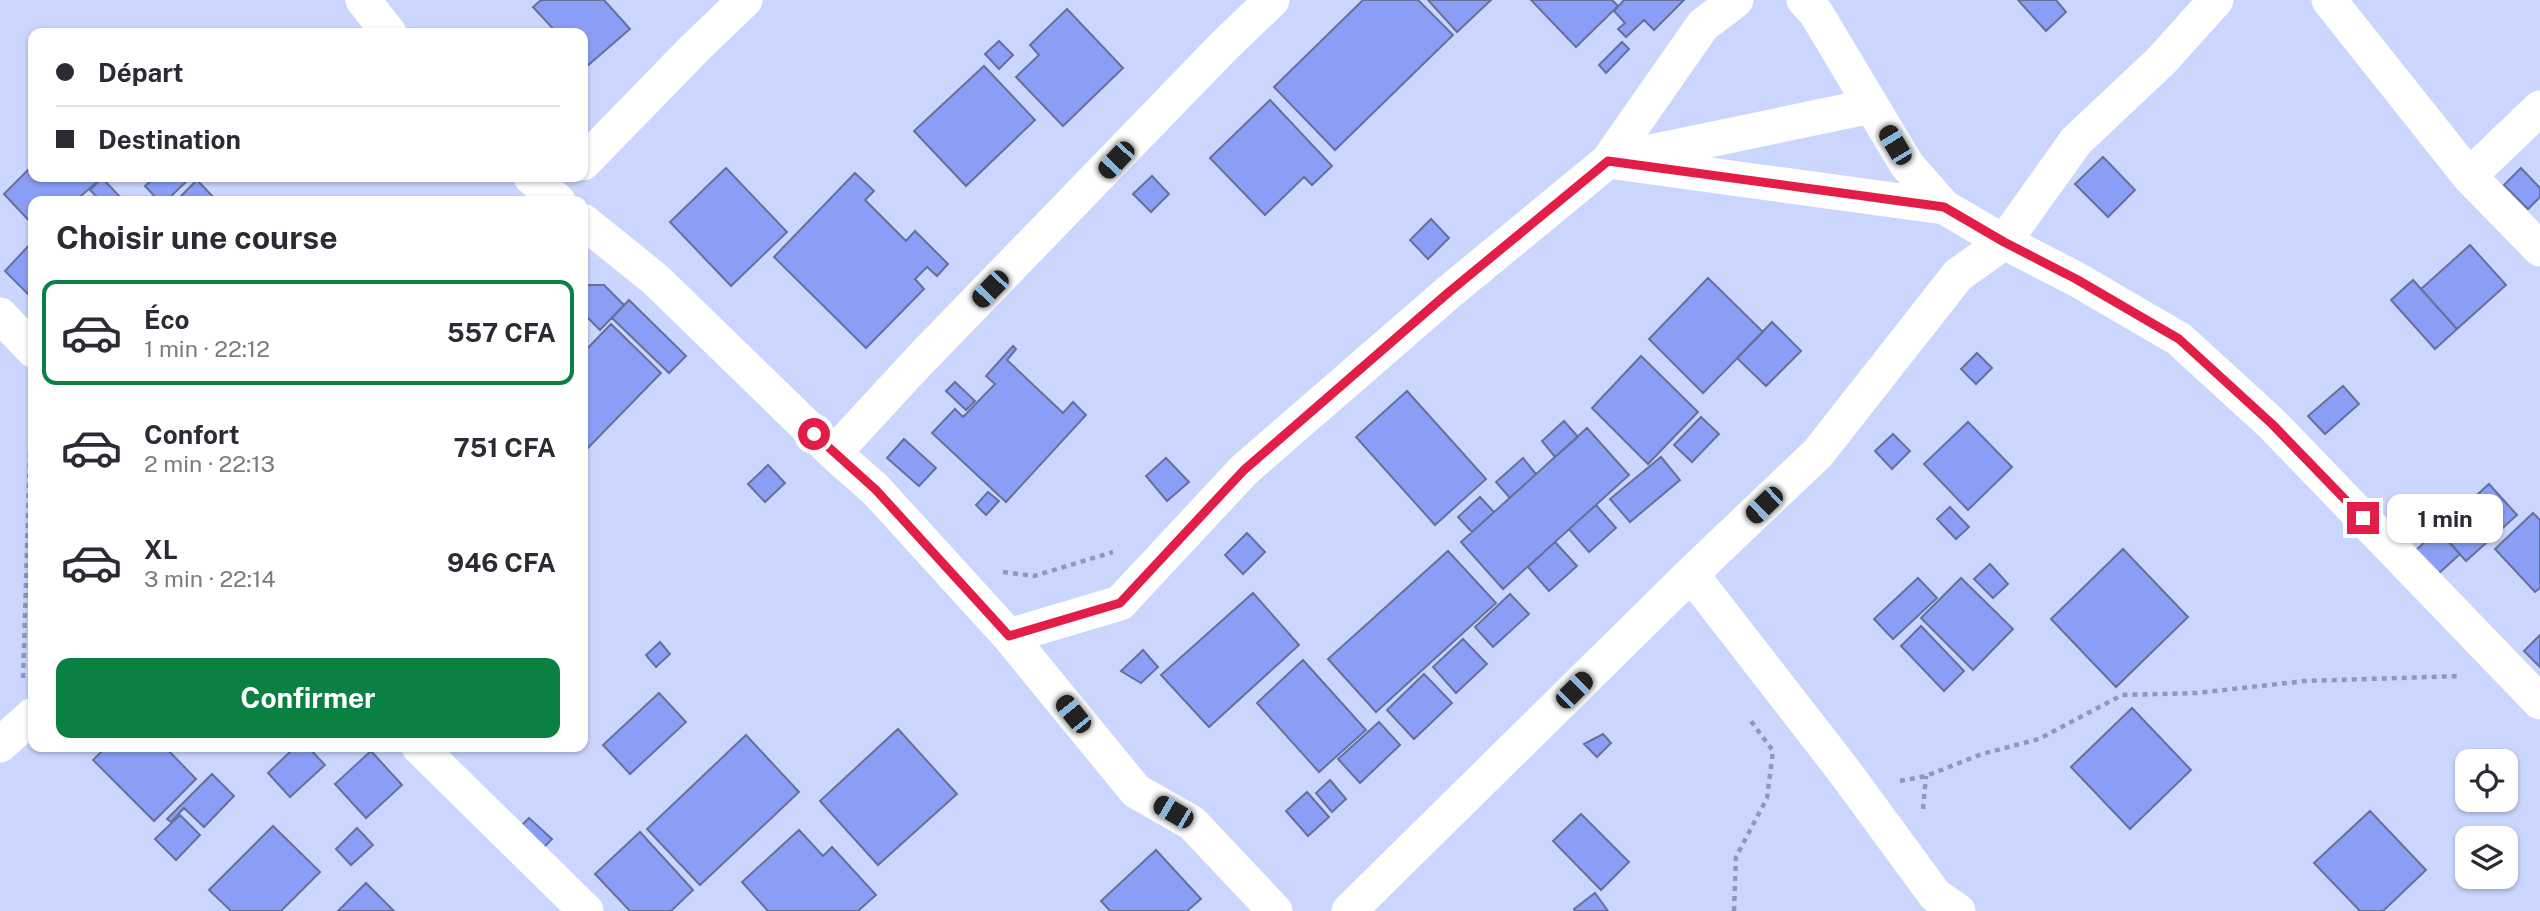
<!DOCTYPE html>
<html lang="fr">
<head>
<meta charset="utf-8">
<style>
	:root { --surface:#fff; --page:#f2f2f3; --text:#2b2b33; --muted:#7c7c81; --line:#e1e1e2; --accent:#0b8043 }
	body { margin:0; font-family:"Public Sans",sans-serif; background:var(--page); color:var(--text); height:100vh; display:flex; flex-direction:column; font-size:26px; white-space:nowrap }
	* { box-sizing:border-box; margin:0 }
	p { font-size:23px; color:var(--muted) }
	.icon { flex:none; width:38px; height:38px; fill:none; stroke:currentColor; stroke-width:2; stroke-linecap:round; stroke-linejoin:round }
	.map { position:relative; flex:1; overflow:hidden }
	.sheet { position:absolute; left:28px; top:196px; width:560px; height:556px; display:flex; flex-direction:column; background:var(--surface); border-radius:14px; box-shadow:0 2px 5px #0004 }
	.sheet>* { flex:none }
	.top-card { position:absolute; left:28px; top:28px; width:560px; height:154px; border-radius:14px; box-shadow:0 2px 5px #0004; display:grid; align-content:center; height:154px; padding:0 28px; background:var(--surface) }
	.controls { position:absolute; left:2455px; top:749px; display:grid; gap:14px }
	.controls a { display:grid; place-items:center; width:63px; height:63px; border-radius:14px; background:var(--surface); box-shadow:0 2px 5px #0004; font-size:35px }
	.end { position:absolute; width:32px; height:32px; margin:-16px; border:9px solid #e11d48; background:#fff; box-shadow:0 0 0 4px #fff }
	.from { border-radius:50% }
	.bubble { position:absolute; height:49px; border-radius:14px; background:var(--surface); box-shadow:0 2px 5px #0004; font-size:23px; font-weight:700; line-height:49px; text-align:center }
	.car { position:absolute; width:21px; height:42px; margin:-21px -10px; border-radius:9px; box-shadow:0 0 5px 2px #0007; background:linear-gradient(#222 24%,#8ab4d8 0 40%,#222 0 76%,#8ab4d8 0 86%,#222 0) }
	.top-card b { display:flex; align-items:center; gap:24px; height:66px; font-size:26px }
	.top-card b+b { border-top:2px solid var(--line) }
	.top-card i { width:18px; height:18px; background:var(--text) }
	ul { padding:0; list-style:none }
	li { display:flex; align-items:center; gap:21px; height:105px; margin:0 14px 10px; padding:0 14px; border:4px solid transparent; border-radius:14px }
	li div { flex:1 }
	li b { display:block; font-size:26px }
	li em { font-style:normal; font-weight:700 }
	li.active { border-color:var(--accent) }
	li>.icon { width:63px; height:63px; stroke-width:1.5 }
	h2 { padding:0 28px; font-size:32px; line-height:84px }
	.action { display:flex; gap:14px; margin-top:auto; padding:14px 28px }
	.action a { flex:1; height:80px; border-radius:14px; background:var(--accent); color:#fff; font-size:28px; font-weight:700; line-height:80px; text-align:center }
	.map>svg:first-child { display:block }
	.building { fill:#8b9ef5; stroke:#65709c; stroke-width:2 }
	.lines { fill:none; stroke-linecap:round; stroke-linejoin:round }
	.path { stroke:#8f98b8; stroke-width:4.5; stroke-dasharray:5 5; stroke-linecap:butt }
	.minor { stroke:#fff; stroke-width:35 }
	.route { stroke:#e11d48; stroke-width:9 }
</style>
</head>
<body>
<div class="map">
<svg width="2540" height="911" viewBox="0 0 2540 911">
	<rect width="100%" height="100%" fill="#cbd6fe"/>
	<path class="building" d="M541 0H604L630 29 586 67 583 63V33H557L533 7Z
		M1363 0H1418L1453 35 1335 150 1274 87Z
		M1428 0H1491L1457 32Z
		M1531 0H1612L1618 6 1576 47Z
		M1624 0H1684L1654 30 1644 20 1626 37 1618 29 1625 23 1614 11Z
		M2018 0H2056L2066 12 2046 31Z
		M1067 9 1123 68 1063 126 1016 77 1039 55 1030 45Z
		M999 41 1013 55 999 69 985 54Z
		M1622 42 1629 49 1606 73 1599 65Z
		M984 66 1035 120 966 186 914 131Z
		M1270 100 1332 166 1312 185 1304 177 1265 215 1210 158Z
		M2103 157 2135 190 2108 217 2075 184Z
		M33 165V177H92L97 182 75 201H33V225L4 194Z
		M726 168 787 232 731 286 670 222Z
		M2521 168 2540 188V197L2528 209 2504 185Z
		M855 173 874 191 865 200 906 241 915 231 948 264 937 276 927 267 915 279 924 289 866 348 774 257Z
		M1152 176 1169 194 1151 212 1133 194Z
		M155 177H191L166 201H159L145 186Z
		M102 178 124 201H101L90 190Z
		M197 180 217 201H176Z
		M1431 219 1449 238 1428 259 1410 240Z
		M33 241V299L5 271Z
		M2470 245 2506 285 2457 329 2421 289Z
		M1708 278 1763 332 1703 393 1649 339Z
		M2413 280 2457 329 2435 349 2391 300Z
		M583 285H604L624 305 600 330 587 317 583 321Z
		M629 300 686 356 669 373 612 318Z
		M1772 322 1801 351 1766 386 1737 358Z
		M611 324 661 373 583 453V353Z
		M1013 346 1016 349 1007 360 1063 413 1073 402 1086 415 1006 502 932 433 955 409 963 417 995 384 986 376Z
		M1977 353 1992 368 1976 384 1961 369Z
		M1641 356 1698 412 1648 464 1592 408Z
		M955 382 975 401 966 410 946 391Z
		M2343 386 2359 404 2325 434 2308 416Z
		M1407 391 1486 479 1435 525 1356 437Z
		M1701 417 1719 434 1692 462 1674 445Z
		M1564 421 1578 437 1555 457 1542 441Z
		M1968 422 2012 467 1968 510 1924 464Z
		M1587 428 1629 475 1503 589 1461 542Z
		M1893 434 1910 451 1892 469 1875 451Z
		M904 439 936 468 919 486 887 458Z
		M1661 457 1680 480 1630 522 1610 499Z
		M1166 458 1189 482 1167 501 1146 476Z
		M1523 458 1536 474 1510 498 1496 482Z
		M768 465 785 483 765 502 748 484Z
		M2489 484 2517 515 2466 561 2438 530Z
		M988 492 999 501 986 515 976 505Z
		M1480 497 1494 512 1472 532 1458 517Z
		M1596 505 1616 528 1589 552 1569 529Z
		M1950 507 1969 527 1956 539 1937 519Z
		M2533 513 2540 520V588L2535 592 2495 549Z
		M2438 530 2460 554 2437 575 2416 550Z
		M1247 533 1265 552 1243 574 1225 555Z
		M1555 542 1577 566 1549 591 1528 567Z
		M2123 549 2188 617 2116 687 2051 619Z
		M1448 551 1496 603 1376 712 1328 659Z
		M1990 564 2008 584 1993 598 1974 579Z
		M1918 578 1937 598 1893 639 1874 619Z
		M1961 578 2013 629 1973 670 1921 618Z
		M1253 593 1299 645 1209 727 1161 675Z
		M1510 594 1529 614 1493 647 1475 627Z
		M1921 626 1964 671 1944 691 1901 646Z
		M2540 635V667L2524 651Z
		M1463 639 1487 664 1456 693 1433 667Z
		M660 642 670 654 656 667 646 655Z
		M1143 650 1158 667 1141 683 1121 671Z
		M1303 660 1366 730 1319 772 1257 703Z
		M1424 674 1452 703 1414 739 1387 710Z
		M659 693 686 722 630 774 603 745Z
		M2132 708 2191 770 2130 829 2071 767Z
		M1379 722 1400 745 1360 783 1338 759Z
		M898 729 957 794 878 865 820 801Z
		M1603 734 1611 743 1597 757 1584 744Z
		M746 735 799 792 700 885 647 829Z
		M106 747H165L196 779 154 821 93 760Z
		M295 747H308L325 765 290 797 268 773Z
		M371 751 402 785 366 818 335 784Z
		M212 774 234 796 204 827 184 808 171 822 167 819Z
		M1330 780 1346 799 1332 812 1316 793Z
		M1307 792 1329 817 1308 836 1286 811Z
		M2370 811 2426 870 2383 911H2360L2314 863Z
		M1581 814 1629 862 1601 890 1553 841Z
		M180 815 200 835 176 860 155 839Z
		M529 818 552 839 542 849 519 828Z
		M273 826 320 872 281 911H231L209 890Z
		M357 828 373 845 351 865 336 849Z
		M799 830 823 856 832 847 876 895 858 911H768L742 882Z
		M640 832 693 890 671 911H630L595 874Z
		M1156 850 1201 899 1187 911H1110L1101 901Z
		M366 883 394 911H338Z
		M1595 893 1608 911H1575L1574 909Z"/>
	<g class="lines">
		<path class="path" d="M1003 572 1034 576 1113 552
			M23 678 32 389
			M1900 781 1926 776 1982 754 2039 739 2122 695 2197 693 2305 681 2461 676
			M1923 809 1926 776
			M1734 911 1736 857 1767 798 1773 751 1751 721"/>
		<path class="minor" d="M363 0 389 33
			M1736 0 1703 25 1608 161 1944 207
			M1804 0 1816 13 1907 165 1944 207 2004 242 2076 279 2179 339 2272 424 2540 702
			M2329 0 2469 176 2540 249
			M583 163 695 48 745 0
			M2469 176 2540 108
			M531 177 558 201
			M583 221 656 280 834 453 876 490 1009 636 1136 791 1192 823 1275 911
			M0 315 33 350
			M834 453 918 362 1224 46 1272 0
			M1691 574 1844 771 1935 895 1958 911
			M1009 636 1120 603 1244 470 1449 292 1608 161 1871 106
			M0 745 33 715
			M419 747 586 911
			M1349 911 1691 574 1818 453 1958 275 2004 242 2076 141 2161 61 2216 0"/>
	</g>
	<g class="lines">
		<path class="route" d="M814 434 876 490 1009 636 1120 603 1244 470 1449 292 1608 161 1944 207 2004 242 2076 279 2179 339 2272 424 2363 518"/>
	</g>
</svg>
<div class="controls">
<a><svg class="icon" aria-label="locate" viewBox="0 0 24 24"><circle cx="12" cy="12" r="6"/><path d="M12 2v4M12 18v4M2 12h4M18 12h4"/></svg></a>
<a><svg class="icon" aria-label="layers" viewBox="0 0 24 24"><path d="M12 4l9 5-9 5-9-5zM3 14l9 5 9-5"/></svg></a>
</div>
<i class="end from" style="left:814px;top:434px"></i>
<i class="end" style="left:2363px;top:518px"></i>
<div class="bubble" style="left:2387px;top:494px;width:116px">1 min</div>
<i class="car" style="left:1895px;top:145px;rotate:329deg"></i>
<i class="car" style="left:1116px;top:160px;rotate:223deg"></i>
<i class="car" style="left:990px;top:289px;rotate:224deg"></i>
<i class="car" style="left:1764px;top:505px;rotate:226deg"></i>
<i class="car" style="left:1574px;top:690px;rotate:45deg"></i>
<i class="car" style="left:1073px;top:714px;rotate:321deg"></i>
<i class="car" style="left:1173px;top:812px;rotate:300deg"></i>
<div class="top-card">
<b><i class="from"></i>Départ</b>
<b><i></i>Destination</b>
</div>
<section class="sheet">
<h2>Choisir une course</h2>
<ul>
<li class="active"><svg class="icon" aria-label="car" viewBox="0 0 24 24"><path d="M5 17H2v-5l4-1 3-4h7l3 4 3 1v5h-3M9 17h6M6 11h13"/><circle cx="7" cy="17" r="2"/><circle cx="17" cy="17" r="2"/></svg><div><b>Éco</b><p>1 min · 22:12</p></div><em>557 CFA</em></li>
<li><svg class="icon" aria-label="car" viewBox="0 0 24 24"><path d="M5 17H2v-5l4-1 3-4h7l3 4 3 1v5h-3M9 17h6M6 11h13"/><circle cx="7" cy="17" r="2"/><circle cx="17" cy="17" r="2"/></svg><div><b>Confort</b><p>2 min · 22:13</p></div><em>751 CFA</em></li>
<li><svg class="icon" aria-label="car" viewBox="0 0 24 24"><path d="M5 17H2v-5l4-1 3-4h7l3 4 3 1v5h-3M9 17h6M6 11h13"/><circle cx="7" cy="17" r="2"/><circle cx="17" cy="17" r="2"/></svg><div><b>XL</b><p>3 min · 22:14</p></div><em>946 CFA</em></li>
</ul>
<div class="action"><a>Confirmer</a></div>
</section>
</div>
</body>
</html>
